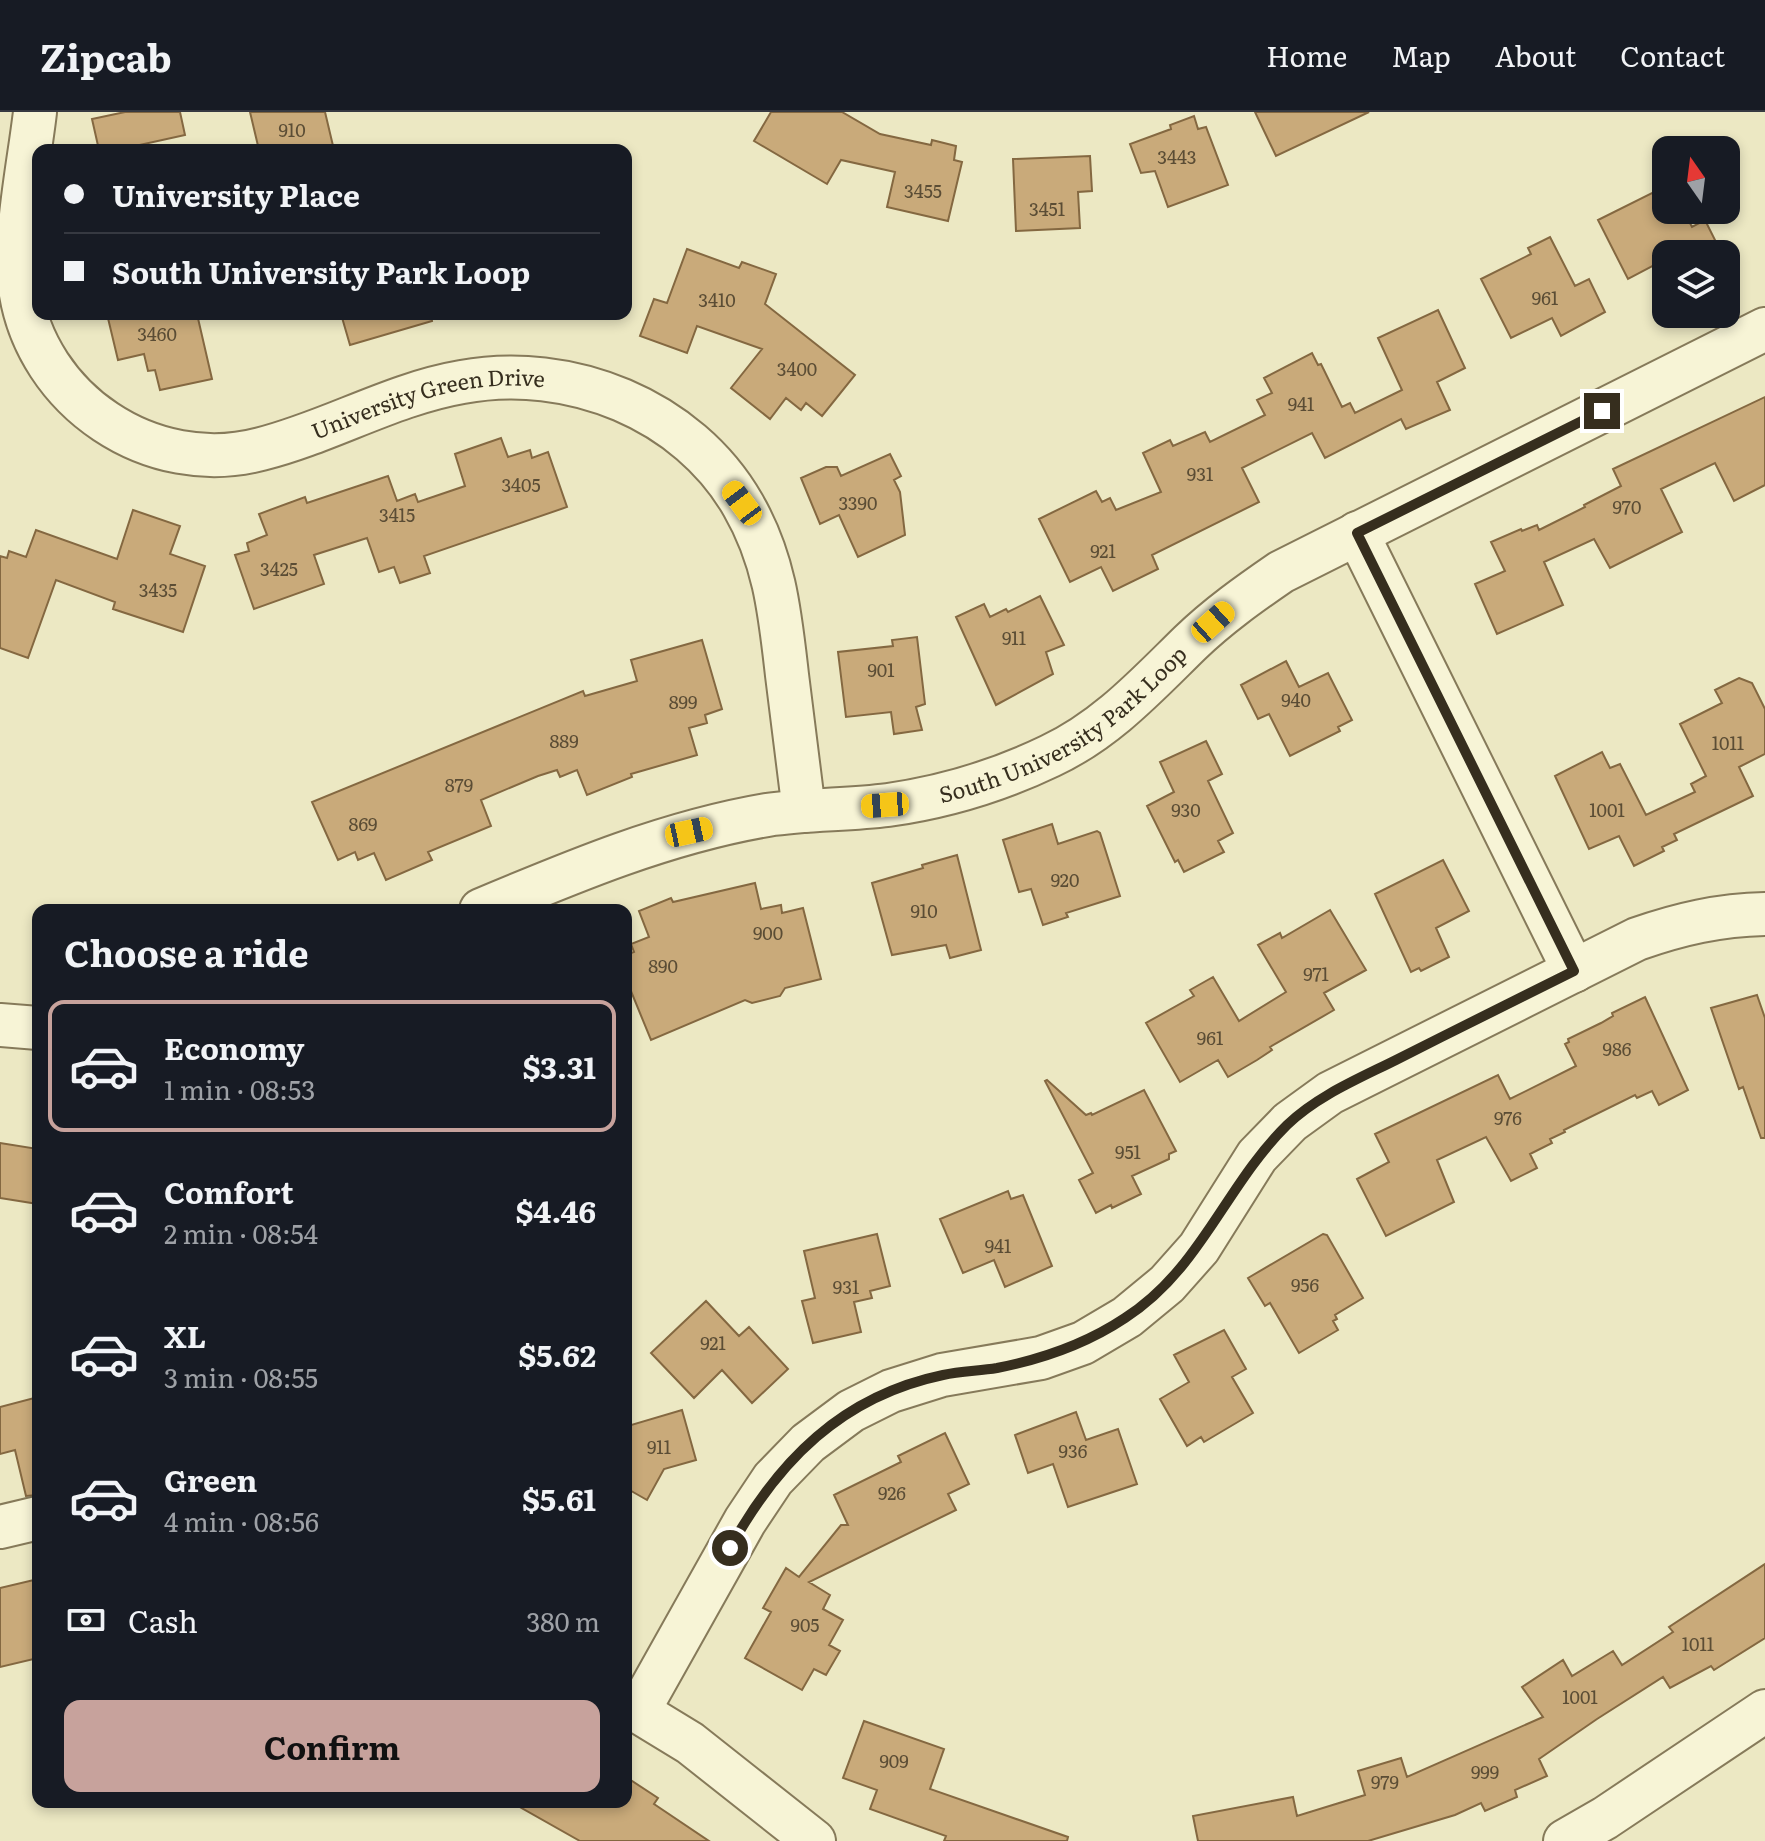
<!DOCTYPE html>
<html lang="en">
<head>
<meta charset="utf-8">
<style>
	:root { --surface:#171b24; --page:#242831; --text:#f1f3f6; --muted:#9ea1a6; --line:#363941; --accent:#c7a29c }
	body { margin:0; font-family:Literata,serif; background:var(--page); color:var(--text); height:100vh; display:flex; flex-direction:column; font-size:30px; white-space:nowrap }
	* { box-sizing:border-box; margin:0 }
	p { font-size:26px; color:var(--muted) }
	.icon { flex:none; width:44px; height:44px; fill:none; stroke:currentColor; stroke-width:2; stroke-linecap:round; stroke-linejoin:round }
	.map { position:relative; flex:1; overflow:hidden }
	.details { position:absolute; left:32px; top:792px; width:600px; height:904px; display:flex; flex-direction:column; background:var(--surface); border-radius:16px; box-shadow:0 4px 12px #0003 }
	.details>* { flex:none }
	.hud { position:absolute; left:32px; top:32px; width:600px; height:176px; border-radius:16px; box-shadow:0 4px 12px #0003; display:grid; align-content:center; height:176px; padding:0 32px; background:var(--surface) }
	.needle { width:52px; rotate:346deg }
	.buttons { position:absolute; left:1652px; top:24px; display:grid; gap:16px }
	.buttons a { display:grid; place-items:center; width:88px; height:88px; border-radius:16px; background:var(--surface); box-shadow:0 4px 12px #0003; font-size:40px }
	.end { position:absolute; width:36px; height:36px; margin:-18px; border:10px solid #362e1e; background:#fff; box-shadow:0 0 0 4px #fff }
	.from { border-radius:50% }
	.car { position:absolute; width:24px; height:48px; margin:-24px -12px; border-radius:10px; box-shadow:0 0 6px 2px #0007; background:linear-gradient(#f5c518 24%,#345 0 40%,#f5c518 0 76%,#345 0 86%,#f5c518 0) }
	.hud b { display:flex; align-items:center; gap:28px; height:76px; font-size:30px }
	.hud b+b { border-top:2px solid var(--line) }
	.hud i { width:20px; height:20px; background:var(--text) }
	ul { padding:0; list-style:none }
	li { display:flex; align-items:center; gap:24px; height:132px; margin:0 16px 12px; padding:0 16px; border:4px solid transparent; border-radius:16px }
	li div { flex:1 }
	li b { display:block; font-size:30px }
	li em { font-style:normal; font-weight:700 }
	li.selected { border-color:var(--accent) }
	li>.icon { width:72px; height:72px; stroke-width:1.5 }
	h2 { padding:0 32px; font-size:36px; line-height:96px }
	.pay { display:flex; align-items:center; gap:20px; height:88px; padding:0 32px; font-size:30px }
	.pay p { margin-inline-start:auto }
	.primary-button { display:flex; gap:16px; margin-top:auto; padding:16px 32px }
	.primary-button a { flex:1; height:92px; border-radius:16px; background:var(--accent); color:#111; font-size:32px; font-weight:700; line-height:92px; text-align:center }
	header { display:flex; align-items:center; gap:48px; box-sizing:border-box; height:112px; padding:0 40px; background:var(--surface); border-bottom:2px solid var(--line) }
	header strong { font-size:38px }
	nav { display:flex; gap:44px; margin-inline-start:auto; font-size:28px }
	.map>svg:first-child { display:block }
	.building { fill:#c9aa7a; stroke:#846841; stroke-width:2 }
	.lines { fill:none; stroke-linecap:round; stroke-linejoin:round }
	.minor-casing { stroke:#867a5a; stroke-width:46 }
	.minor { stroke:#f7f4d6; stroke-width:42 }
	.route { stroke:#362e1e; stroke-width:10 }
	.labels { text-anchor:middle; stroke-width:6; stroke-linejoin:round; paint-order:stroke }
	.number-label { font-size:18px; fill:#5b4d35 }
	.street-label { font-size:22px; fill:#362e1e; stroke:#f4f1d2 }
</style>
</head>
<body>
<header>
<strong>Zipcab</strong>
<nav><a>Home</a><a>Map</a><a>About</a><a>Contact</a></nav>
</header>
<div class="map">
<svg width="1765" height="1729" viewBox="0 0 1765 1729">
	<rect width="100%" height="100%" fill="#ece8c3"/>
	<path class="building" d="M125 0H180L185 23 135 34 136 38H99L92 7Z
		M250 0H325L334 38H259Z
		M771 0H842L880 22 931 33 932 28 956 34 954 48 962 50 948 109 887 95 895 60 841 48 827 72 754 29Z
		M1255 0H1369L1276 44Z
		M1194 4 1198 17 1206 15 1228 73 1168 95 1155 59 1141 61 1130 32 1171 17 1170 13Z
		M1090 44 1092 79 1078 80 1080 116 1016 119 1013 47Z
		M1666 74V98H1683L1692 115 1705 108 1722 142H1666V147L1628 167 1598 108Z
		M1550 125 1575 174 1589 167 1605 200 1561 224 1552 206 1511 226 1481 167 1531 142 1528 136Z
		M687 137 739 156 742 150 776 162 765 192 855 263 822 304 806 291 801 298 786 286 770 307 731 276 762 237 697 214 687 241 640 224 654 187 667 191Z
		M1438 198 1465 256 1437 270 1450 298 1406 317 1401 307 1325 346 1312 321 1242 356 1259 390 1152 443 1158 457 1113 479 1101 455 1070 470 1039 407 1096 379 1102 390 1110 386 1116 398 1161 380 1143 341 1170 328 1173 334 1205 320 1210 330 1265 303 1257 288 1272 281 1264 266 1312 241 1318 253 1321 252 1342 295 1350 291 1355 301 1402 278 1378 226Z
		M107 202H197L212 267 160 278 155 258 148 259 144 242 118 248Z
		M341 202H431L432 209 350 233Z
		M1765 285V373L1734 389 1715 351 1661 377 1682 420 1610 456 1594 427 1544 450 1563 493 1497 522 1475 472 1505 459 1491 430 1521 417 1522 419 1537 413 1539 418 1585 395 1584 393 1621 374 1613 357Z
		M501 326 508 345 530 338 532 346 548 340 567 395 424 444 430 461 400 471 394 455 379 460 367 426 314 443 324 472 254 497 235 443 249 439 247 431 267 423 259 402 305 385 307 391 388 364 397 389 415 382 418 390 465 374 455 342Z
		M890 342 901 364 894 368 900 380 905 423 858 445 839 403 820 412 801 366 826 355H837L841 364Z
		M133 398 180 414 170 442 205 454 183 520 113 497 115 490 56 468 28 546 0 536V444L7 446 9 439 26 445 36 418 117 447Z
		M1040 484 1064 533 1046 540 1053 562 996 593 956 505 984 492 990 505 1006 497 1008 500Z
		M917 525 925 592 916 595 922 618 894 622 891 600 846 605 838 540 893 534 892 528Z
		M702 528 722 597 705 603 707 611 689 616 697 643 631 662 632 665 587 683 577 658 560 665 557 658 538 664 481 688 491 714 428 740 432 748 386 768 374 741 358 748 355 740 338 748 312 690 583 579 585 584 637 569 631 548Z
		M1286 549 1299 575 1328 561 1352 608 1338 615 1340 619 1290 644 1269 602 1258 607 1241 573Z
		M1739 566 1752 571 1765 597V642L1739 655 1753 684 1674 722 1677 728 1662 735 1664 739 1634 754 1619 724 1589 737 1555 664 1602 640 1610 656 1620 652 1646 703 1695 680 1691 672 1706 664 1680 612 1722 591 1715 578Z
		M1206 629 1222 662 1208 669 1233 721 1218 729 1224 740 1184 760 1178 748 1175 750 1147 694 1174 680 1160 650Z
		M1052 712 1058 732 1097 719 1100 721 1120 784 1066 801 1068 805 1043 813 1031 777 1019 780 1003 728Z
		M957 743 981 838 950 846 946 833 892 843 872 771 923 756 922 753Z
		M1443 748 1469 799 1436 816 1449 845 1421 859 1419 856 1411 860 1375 782Z
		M755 771 761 797 781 793 782 801 803 796 821 867 785 876 780 884 752 891 745 888 651 928 626 867V843L634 840 631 832 649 825 639 799 671 786 673 790Z
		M1330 798 1366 858 1324 881 1334 898 1270 935 1272 938 1257 948 1228 965 1218 948 1180 970 1146 911 1194 884 1190 878 1213 865 1239 909 1286 880 1258 833 1280 821 1282 826Z
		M1757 883 1765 906V1026H1761L1743 975 1739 977 1711 896Z
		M1645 885 1688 978 1659 993 1652 979 1637 986 1635 983 1564 1018 1565 1020 1550 1027 1552 1031 1530 1042 1537 1056 1511 1069 1486 1025 1437 1048 1454 1090 1386 1124 1357 1067 1389 1050 1375 1022 1498 963 1510 987 1576 954 1565 932 1569 930 1568 927 1601 911 1613 904 1612 901Z
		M1047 968 1086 1003 1091 1001 1092 1003 1144 978 1176 1039 1169 1042V1047L1132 1064 1141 1082 1112 1096 1111 1093 1096 1101 1079 1068 1093 1061 1045 969Z
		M0 1031 38 1037V1092L0 1086Z
		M1008 1079 1011 1087 1023 1083 1052 1154 1005 1175 994 1148 963 1161 940 1107Z
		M877 1122 890 1174 870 1179 872 1186 854 1190 861 1220 813 1231 802 1189 815 1186 804 1139Z
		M1323 1122 1327 1123 1363 1186 1335 1203 1337 1207 1333 1209 1338 1218 1299 1241 1270 1191 1265 1194 1248 1166Z
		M706 1189 739 1224 749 1215 788 1257 752 1291 722 1258 694 1286 651 1241Z
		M1224 1218 1246 1257 1232 1265 1253 1301 1204 1330 1201 1325 1187 1334 1160 1287 1189 1270 1174 1243Z
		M38 1285V1383L26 1384 15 1338 0 1342V1295Z
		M682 1298 696 1348 664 1357 647 1388 626 1376V1321L631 1313Z
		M1076 1300 1086 1328 1118 1317 1137 1372 1068 1395 1053 1352 1028 1361 1015 1323Z
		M945 1321 969 1372 948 1382 956 1398 809 1470 830 1483 823 1497 843 1508 829 1533 840 1539 826 1563 814 1557 802 1578 745 1546 771 1500 763 1496 786 1456 799 1465 841 1413H848L834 1383 901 1350 898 1344Z
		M1765 1452V1526L1714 1558 1711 1554 1670 1576 1663 1565 1597 1607 1539 1647 1547 1664 1515 1678 1517 1685 1485 1699 1481 1691 1455 1703 1368 1729H1198L1193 1704 1293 1685 1297 1704 1365 1683 1358 1659 1401 1646 1407 1665 1543 1605 1522 1575 1563 1548 1572 1564 1613 1539 1622 1553 1673 1520 1669 1515Z
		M38 1467V1546L0 1555V1476Z
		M864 1609 944 1637 930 1677 1068 1725 1067 1729H944L946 1724 870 1697 877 1678 843 1666Z
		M626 1665 658 1686 654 1692 709 1729H580L511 1690H626Z"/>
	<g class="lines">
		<g class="minor-casing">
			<g id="minor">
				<path id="s1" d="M35 0C29 52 13 126 20 176 36 289 152 366 261 337 329 320 392 282 462 270 569 250 688 297 743 393 775 448 780 502 787 563 793 608 798 654 804 699"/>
				<path d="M1357 421 1574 859"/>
				<path id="s2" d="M481 798C574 759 667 720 767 703 807 697 848 698 888 693 945 685 998 669 1050 644 1106 618 1147 573 1190 531 1218 504 1249 482 1281 460L1765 217"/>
				<path d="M0 913 38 916"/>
				<path d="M0 1415 38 1406"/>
				<path d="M626 1592 690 1631 814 1729"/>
				<path d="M639 1598 745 1409 773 1367 808 1331 851 1299 891 1279 942 1263 1041 1246 1083 1231 1127 1205 1167 1172 1199 1136 1257 1044 1290 1010 1330 981 1637 827C1680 812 1719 803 1765 802"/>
				<path d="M1565 1729 1605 1706 1765 1599"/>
			</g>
		</g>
		<use href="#minor" class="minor"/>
	</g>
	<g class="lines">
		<path class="route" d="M730 1436C778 1349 842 1284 943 1263 961 1259 979 1259 997 1256 1043 1247 1086 1232 1125 1206 1201 1157 1225 1074 1287 1013 1317 984 1358 967 1396 948 1455 918 1514 889 1574 859L1357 421 1602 299"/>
	</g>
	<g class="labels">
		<g class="number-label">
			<text x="292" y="25">910</text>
			<text x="1177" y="52">3443</text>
			<text x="923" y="86">3455</text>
			<text x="1047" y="104">3451</text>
			<text x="1545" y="193">961</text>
			<text x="717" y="195">3410</text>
			<text x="157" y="229">3460</text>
			<text x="797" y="264">3400</text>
			<text x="1301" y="299">941</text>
			<text x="1200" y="369">931</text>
			<text x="521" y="380">3405</text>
			<text x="858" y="398">3390</text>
			<text x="1627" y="402">970</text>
			<text x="397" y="410">3415</text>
			<text x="1103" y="446">921</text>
			<text x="279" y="464">3425</text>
			<text x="158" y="485">3435</text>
			<text x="1014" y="533">911</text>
			<text x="881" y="565">901</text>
			<text x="1296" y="595">940</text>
			<text x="683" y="597">899</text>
			<text x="564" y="636">889</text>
			<text x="1728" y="638">1011</text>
			<text x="459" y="680">879</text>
			<text x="1186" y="705">930</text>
			<text x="1607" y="705">1001</text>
			<text x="363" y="719">869</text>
			<text x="1065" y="775">920</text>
			<text x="924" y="806">910</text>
			<text x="768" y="828">900</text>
			<text x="663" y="861">890</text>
			<text x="1316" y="869">971</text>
			<text x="1210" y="933">961</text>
			<text x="1617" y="944">986</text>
			<text x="1508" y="1013">976</text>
			<text x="1128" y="1047">951</text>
			<text x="998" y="1141">941</text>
			<text x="1305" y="1180">956</text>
			<text x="846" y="1182">931</text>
			<text x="713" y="1238">921</text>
			<text x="659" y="1342">911</text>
			<text x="1073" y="1346">936</text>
			<text x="892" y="1388">926</text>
			<text x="805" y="1520">905</text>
			<text x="1698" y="1539">1011</text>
			<text x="1580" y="1592">1001</text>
			<text x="894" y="1656">909</text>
			<text x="1485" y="1667">999</text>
			<text x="1385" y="1677">979</text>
		</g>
		<g class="street-label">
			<text dy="8" stroke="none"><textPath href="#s1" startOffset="678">University Green Drive</textPath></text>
			<text dy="8" stroke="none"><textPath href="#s2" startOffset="620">South University Park Loop</textPath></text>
		</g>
	</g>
</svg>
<div class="buttons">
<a><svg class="needle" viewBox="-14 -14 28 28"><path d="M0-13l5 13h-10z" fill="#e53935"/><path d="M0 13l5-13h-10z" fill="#9ea1a6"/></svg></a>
<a><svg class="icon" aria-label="layers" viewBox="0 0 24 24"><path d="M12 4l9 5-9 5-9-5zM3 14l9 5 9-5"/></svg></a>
</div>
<i class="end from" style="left:730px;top:1436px"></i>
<i class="end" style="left:1602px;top:299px"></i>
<i class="car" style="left:742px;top:391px;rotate:323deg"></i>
<i class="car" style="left:1213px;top:510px;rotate:48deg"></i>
<i class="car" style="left:885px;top:693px;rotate:266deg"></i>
<i class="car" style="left:689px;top:720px;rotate:78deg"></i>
<div class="hud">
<b><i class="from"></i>University Place</b>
<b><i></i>South University Park Loop</b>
</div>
<section class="details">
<h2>Choose a ride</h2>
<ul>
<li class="selected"><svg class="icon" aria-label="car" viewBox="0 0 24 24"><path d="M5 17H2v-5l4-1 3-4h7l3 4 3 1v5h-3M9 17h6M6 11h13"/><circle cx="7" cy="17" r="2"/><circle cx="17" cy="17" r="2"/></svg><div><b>Economy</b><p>1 min · 08:53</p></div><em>$3.31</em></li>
<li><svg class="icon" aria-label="car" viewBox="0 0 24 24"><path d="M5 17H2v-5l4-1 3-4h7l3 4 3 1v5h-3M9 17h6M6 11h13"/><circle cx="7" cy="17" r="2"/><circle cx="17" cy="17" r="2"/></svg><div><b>Comfort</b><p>2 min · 08:54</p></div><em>$4.46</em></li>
<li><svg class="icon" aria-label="car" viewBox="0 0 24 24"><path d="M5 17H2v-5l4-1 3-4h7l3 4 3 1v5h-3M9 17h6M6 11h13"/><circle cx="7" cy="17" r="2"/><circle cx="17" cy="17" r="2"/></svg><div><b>XL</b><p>3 min · 08:55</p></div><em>$5.62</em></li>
<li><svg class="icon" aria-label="car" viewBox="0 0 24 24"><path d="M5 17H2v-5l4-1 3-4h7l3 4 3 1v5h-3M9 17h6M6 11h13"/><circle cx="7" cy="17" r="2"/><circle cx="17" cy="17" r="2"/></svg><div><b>Green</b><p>4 min · 08:56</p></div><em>$5.61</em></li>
</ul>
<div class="pay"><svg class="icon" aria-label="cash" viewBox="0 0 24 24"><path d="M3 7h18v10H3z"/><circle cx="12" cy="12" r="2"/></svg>Cash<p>380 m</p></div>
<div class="primary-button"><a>Confirm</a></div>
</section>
</div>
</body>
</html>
